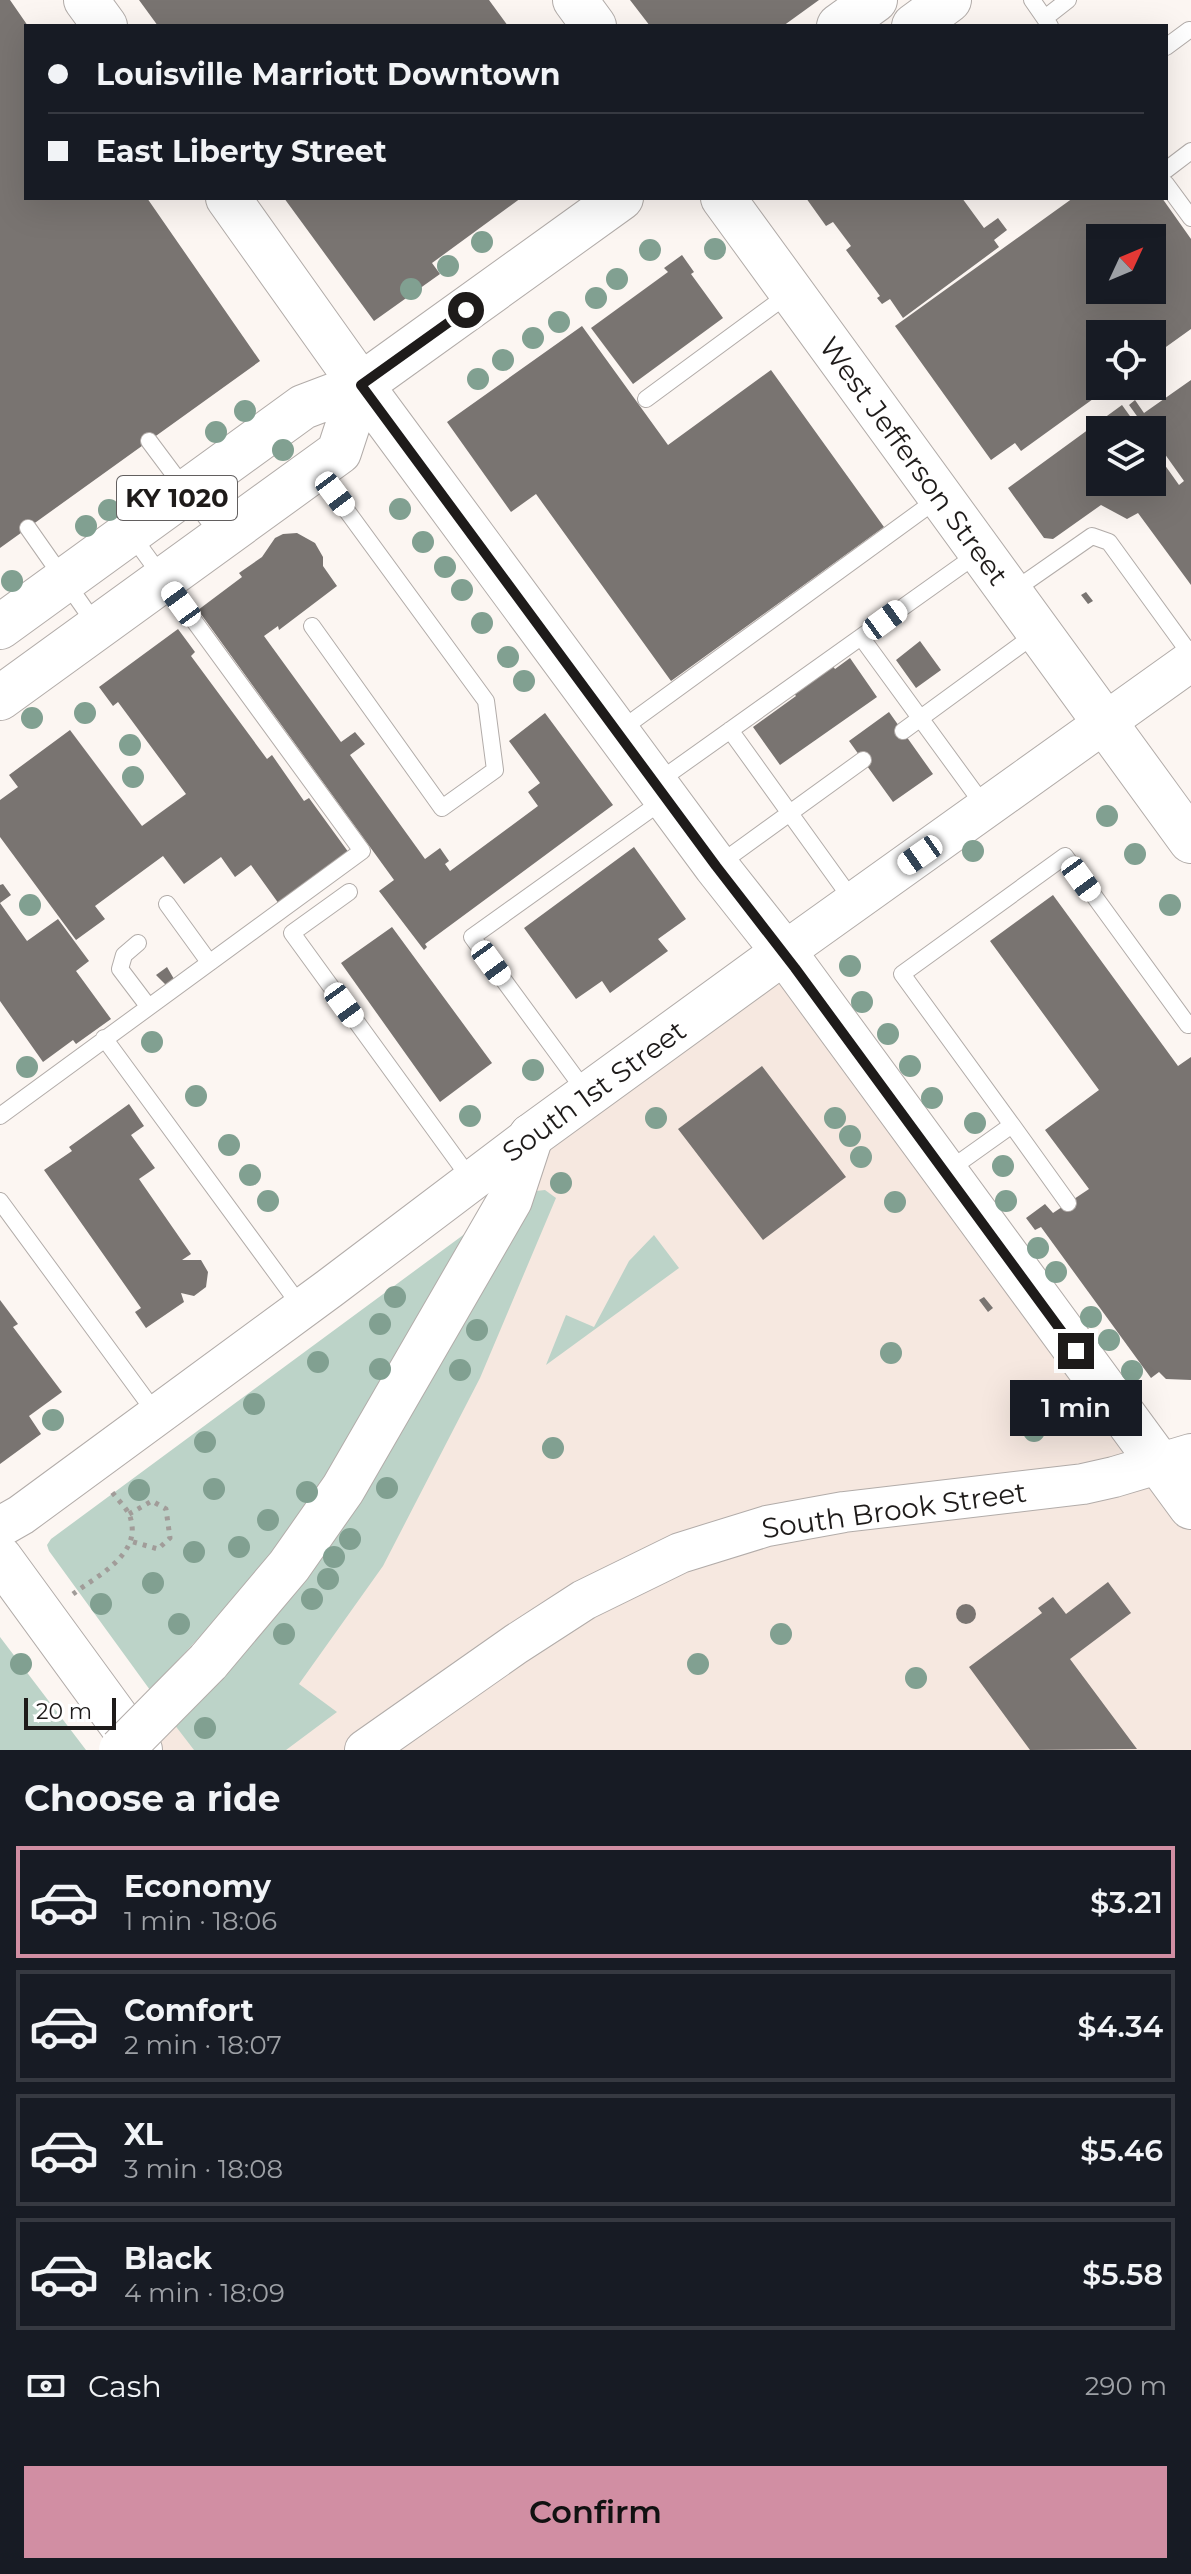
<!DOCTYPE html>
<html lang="en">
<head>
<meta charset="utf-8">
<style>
	:root { --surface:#171b24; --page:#20242c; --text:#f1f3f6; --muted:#9ea1a6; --line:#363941; --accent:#d18ea3 }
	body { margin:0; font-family:Montserrat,sans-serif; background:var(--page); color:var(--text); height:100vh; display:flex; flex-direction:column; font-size:30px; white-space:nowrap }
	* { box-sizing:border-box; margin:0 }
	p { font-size:26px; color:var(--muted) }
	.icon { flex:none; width:44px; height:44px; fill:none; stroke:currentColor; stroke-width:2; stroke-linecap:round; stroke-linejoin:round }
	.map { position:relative; height:1750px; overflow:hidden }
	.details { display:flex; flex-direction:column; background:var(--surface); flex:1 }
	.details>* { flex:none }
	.banner { position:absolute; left:24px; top:24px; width:1144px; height:176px; border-radius:0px; box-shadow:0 8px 32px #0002; display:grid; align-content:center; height:176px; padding:0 24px; background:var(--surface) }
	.needle { width:52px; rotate:46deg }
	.buttons { position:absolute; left:1086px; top:224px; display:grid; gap:16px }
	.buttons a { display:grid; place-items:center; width:80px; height:80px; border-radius:0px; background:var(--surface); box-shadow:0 8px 32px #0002; font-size:40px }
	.scale { position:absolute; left:24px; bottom:20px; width:92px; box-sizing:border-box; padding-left:8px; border:4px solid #1e1b1a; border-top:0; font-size:22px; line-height:28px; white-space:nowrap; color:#1e1b1a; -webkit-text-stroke:6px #fff; paint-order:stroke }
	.end { position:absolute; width:36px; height:36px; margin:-18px; border:10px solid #1e1b1a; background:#fff; box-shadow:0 0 0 4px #fff }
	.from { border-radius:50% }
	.bubble { position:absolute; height:56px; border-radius:0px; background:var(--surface); box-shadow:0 8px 32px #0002; font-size:26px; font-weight:600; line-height:56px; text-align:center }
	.car { position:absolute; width:24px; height:48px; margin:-24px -12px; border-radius:10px; box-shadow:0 0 6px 2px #0007; background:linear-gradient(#fff 24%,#345 0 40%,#fff 0 76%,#345 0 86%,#fff 0) }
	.banner b { display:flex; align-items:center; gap:28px; height:76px; font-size:30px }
	.banner b+b { border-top:2px solid var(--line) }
	.banner i { width:20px; height:20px; background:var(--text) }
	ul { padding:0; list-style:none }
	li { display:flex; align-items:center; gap:24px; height:112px; margin:0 16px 12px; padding:0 8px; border:4px solid var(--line); border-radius:0px }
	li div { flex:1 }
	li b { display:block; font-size:30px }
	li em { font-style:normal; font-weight:600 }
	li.current { border-color:var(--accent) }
	li>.icon { width:72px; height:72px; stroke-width:1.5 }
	h2 { padding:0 24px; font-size:36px; line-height:96px }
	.pay { display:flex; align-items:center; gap:20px; height:88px; padding:0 24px; font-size:30px }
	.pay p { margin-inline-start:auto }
	.action { display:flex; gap:16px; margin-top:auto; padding:16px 24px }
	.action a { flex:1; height:92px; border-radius:0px; background:var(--accent); color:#111; font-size:32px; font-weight:600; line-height:92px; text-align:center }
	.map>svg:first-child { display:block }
	.built { fill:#f6e8e0 }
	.green { fill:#bcd3c8 }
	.building { fill:#797471; fill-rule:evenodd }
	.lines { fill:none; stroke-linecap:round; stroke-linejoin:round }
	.service-casing { stroke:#b2aca9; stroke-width:18 }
	.tertiary-casing { stroke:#b2aca9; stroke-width:42 }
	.secondary-casing { stroke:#b2aca9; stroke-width:46 }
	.primary-casing { stroke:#b2aca9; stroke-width:46 }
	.motorway-casing { stroke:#b2aca9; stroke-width:46 }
	.path { stroke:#a19c99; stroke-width:5; stroke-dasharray:4 6; stroke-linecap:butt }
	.service { stroke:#fff; stroke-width:16 }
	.tertiary { stroke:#fff; stroke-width:40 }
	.secondary { stroke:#fff; stroke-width:44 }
	.primary { stroke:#fff; stroke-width:44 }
	.motorway { stroke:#fff; stroke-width:44 }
	.motorway-bridge-casing { stroke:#b2aca9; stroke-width:46; stroke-linecap:butt }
	.motorway-bridge { stroke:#fff; stroke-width:44 }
	.tree { fill:#81a091 }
	.route { stroke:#1e1b1a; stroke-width:10 }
	.labels { text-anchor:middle; stroke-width:6; stroke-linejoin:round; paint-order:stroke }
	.shield { fill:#fff; stroke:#625f5f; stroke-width:2 }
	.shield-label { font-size:26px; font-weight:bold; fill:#1e1b1a }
	.street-label { font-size:28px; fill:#1e1b1a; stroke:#fff }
</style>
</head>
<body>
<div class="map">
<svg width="1191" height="1750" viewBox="0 0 1191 1750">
	<rect width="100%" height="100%" fill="#fcf6f2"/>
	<path class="built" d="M784 952 1191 1504V1750H155L380 1466 456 1338 529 1198 536 1191 531 1136Z"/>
	<path class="green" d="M545 1190 556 1198 480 1378 383 1566 299 1684 337 1712 286 1750H194L174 1724 380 1466 456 1338 529 1198 536 1191Z
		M470 1230C415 1325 364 1423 301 1514 257 1577 203 1634 150 1690L49 1551 47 1545 51 1539Z
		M654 1235 679 1268 546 1365 566 1315 594 1327 629 1261Z
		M0 1637 86 1750H0Z"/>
	<path class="building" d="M0 0H10L28 26 26 198H147L260 361 0 548Z
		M139 0H489L508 26H158Z
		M630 0H819L783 26H650Z
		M284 198H521L432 263 440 274 374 321Z
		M806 198H962L984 228 998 218 1007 230 994 240 999 247 903 318 890 299 882 304 877 298 880 296 846 250 851 246 833 222 826 226Z
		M1073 198H1162L1191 239V329L1152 357V334H1100V386H1111L1021 451 1015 443 991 460 895 326ZM1100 238H1152V290H1100Z
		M682 255 694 272 691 274 723 318 633 384 591 328 668 272 664 268Z
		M582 326 668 445 771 370 884 527 671 681 536 494 511 512 447 422Z
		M1191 380V585L1138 513 1127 519 1101 505 1053 539 1044 538 1008 488 1122 405 1140 430H1100V482H1152V447L1179 485 1184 481 1152 436V430H1147L1129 405 1135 400 1144 413Z
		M297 533 315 543 323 557V566L337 586 279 630 278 626 264 636 341 742 355 732 365 744 350 755 425 859 440 848 449 861 445 864 450 871 538 806 528 792 540 783 509 741 545 713 613 805 425 944 427 947 424 950 379 891 394 880 198 610 242 577 239 573 262 557 275 538 283 534Z
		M1086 592 1093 601 1088 604 1081 595Z
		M178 629 195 652 191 656 267 759 272 755 304 801 309 798 349 853 279 904 251 865 235 877 221 857 184 884 163 856 95 906 105 919 76 940 0 837V800L18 787 9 775 70 730 142 826 186 794 118 702 113 706 99 687Z
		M920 641 941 670 916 688 896 660Z
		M850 658 877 697 780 765 753 727 796 696 791 690 830 662 835 669Z
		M889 712 933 774 893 802 849 741Z
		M634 847 686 919 658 939 668 951 610 993 602 981 576 999 524 928Z
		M3 884 11 895 0 903V885Z
		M1053 895 1178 1066 1191 1057V1380L1166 1379 1159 1372 1151 1378 1041 1227 1035 1230 1026 1218 1045 1204 1053 1213 1089 1189 1045 1130 1099 1090 990 941Z
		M0 903 27 941 58 919 89 961 76 971 111 1019 76 1044 73 1040 43 1062 0 1001Z
		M392 927 492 1063 440 1102 341 963Z
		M167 967 174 979 166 985 156 975Z
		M762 1066 846 1177 763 1240 678 1129Z
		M129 1104 144 1126 131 1135 155 1168 139 1179 191 1254 182 1260H201L208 1272 206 1287 194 1296 181 1293 184 1302 146 1328 135 1312 141 1308 44 1170 72 1151 69 1147Z
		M984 1297 993 1308 988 1312 979 1300Z
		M0 1300 18 1324 13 1327 62 1392 29 1416 41 1434 0 1464Z
		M1108 1582 1131 1613 1070 1659 1137 1749 1030 1750 969 1667 1042 1613 1038 1608 1053 1597 1066 1614Z
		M956 1614a10 10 0 1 1 20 0a10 10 0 1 1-20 0Z"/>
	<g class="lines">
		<g class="service-casing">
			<path id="service" d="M1032 0 1050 26
				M1045 18 1068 0
				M1166 47 1189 30
				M1166 170 1191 151
				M1166 184 1191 218
				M646 399 790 293
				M149 441 220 536
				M28 528 96 625
				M1013 591 1092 536 1109 542 1191 655
				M312 626 442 808 495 770 486 701 317 470
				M861 637 985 807
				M730 730 853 901
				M619 731 939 498
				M903 731 1037 633
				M656 783 979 553
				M718 865 863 760
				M349 892 292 933 472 1181
				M167 904 209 962
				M138 943 124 955 120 969 148 1006
				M104 1038 302 1308
				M588 1095 472 937 665 799
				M0 1116 362 851 130 533
				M1012 1125 1068 1203
				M946 1172 1012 1125 902 974 1065 856 1188 1025 1191 1023
				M0 1201 157 1415"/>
		</g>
		<g class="tertiary-casing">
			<path id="tertiary" d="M784 952 1191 661
				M0 1527 21 1515 330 1288 531 1136
				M365 1750 516 1644 584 1600 680 1553 767 1526 844 1512 1083 1484 1114 1477 1191 1454"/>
		</g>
		<g class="secondary-casing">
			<path id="secondary" d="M86 0 105 26
				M575 0 594 26
				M228 198 361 385
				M723 198 1191 841
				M784 952 1191 1507"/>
		</g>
		<g class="primary-casing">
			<path id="primary" d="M839 26 875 0
				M914 26 949 0
				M361 385 716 866 784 952 531 1136
				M0 627 303 407 361 385 621 198
				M0 698 339 452 361 385
				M0 1558 140 1750"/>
		</g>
		<g class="motorway-casing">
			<path id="motorway" d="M208 1662 289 1566 343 1489 510 1200 531 1136"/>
		</g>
		<path class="path" d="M129 1514 152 1501 166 1509 170 1538 158 1549 130 1541
			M73 1594C98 1575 145 1553 129 1514 125 1506 115 1497 110 1489"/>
		<use href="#service" class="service"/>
		<use href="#tertiary" class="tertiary"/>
		<use href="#secondary" class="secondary"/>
		<use href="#primary" class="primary"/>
		<use href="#motorway" class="motorway"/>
		<g class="motorway-bridge-casing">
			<path id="motorway-bridge" d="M121 1750 208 1662"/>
		</g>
		<use href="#motorway-bridge" class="motorway-bridge"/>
	</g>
	<g class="tree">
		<circle cx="482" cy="242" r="11"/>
		<circle cx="715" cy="249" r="11"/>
		<circle cx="650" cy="250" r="11"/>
		<circle cx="448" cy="266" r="11"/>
		<circle cx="617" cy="279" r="11"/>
		<circle cx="411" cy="289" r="11"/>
		<circle cx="596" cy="298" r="11"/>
		<circle cx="559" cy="322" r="11"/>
		<circle cx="533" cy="338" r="11"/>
		<circle cx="503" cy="360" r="11"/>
		<circle cx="478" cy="379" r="11"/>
		<circle cx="245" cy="411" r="11"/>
		<circle cx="216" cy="432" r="11"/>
		<circle cx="283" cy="450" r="11"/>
		<circle cx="227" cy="492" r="11"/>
		<circle cx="132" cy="494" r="11"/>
		<circle cx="400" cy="509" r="11"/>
		<circle cx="109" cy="510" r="11"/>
		<circle cx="86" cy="526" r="11"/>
		<circle cx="423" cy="542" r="11"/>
		<circle cx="445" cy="567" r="11"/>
		<circle cx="12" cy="581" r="11"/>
		<circle cx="462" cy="590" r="11"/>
		<circle cx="482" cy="623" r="11"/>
		<circle cx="508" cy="657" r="11"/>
		<circle cx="524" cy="681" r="11"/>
		<circle cx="85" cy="713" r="11"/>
		<circle cx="32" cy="718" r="11"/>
		<circle cx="130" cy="745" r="11"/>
		<circle cx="133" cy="777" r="11"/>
		<circle cx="1107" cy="816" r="11"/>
		<circle cx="973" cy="851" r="11"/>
		<circle cx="1135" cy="854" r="11"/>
		<circle cx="30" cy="905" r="11"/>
		<circle cx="1170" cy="905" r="11"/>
		<circle cx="850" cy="966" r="11"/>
		<circle cx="862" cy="1002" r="11"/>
		<circle cx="888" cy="1034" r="11"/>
		<circle cx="152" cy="1042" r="11"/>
		<circle cx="910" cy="1066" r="11"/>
		<circle cx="27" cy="1067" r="11"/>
		<circle cx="533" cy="1070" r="11"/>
		<circle cx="196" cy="1096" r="11"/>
		<circle cx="932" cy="1098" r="11"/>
		<circle cx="470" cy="1116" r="11"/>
		<circle cx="656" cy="1118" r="11"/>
		<circle cx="835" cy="1118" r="11"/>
		<circle cx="975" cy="1123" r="11"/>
		<circle cx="850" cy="1136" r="11"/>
		<circle cx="229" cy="1145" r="11"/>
		<circle cx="861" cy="1157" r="11"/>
		<circle cx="1003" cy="1166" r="11"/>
		<circle cx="250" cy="1175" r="11"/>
		<circle cx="561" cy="1183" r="11"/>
		<circle cx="268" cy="1201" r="11"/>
		<circle cx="1006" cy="1201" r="11"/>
		<circle cx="895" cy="1202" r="11"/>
		<circle cx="1038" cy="1248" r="11"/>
		<circle cx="1056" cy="1272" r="11"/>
		<circle cx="395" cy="1297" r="11"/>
		<circle cx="1091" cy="1317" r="11"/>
		<circle cx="380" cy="1324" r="11"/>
		<circle cx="477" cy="1330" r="11"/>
		<circle cx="1109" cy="1340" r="11"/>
		<circle cx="891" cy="1353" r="11"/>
		<circle cx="318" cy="1362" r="11"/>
		<circle cx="380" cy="1369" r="11"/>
		<circle cx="460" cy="1370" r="11"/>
		<circle cx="1132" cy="1371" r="11"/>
		<circle cx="254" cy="1404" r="11"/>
		<circle cx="1042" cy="1407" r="11"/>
		<circle cx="53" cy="1420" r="11"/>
		<circle cx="1063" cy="1425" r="11"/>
		<circle cx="1034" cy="1431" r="11"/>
		<circle cx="205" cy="1442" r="11"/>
		<circle cx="553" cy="1448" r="11"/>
		<circle cx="387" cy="1488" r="11"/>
		<circle cx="214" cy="1489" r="11"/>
		<circle cx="139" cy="1490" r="11"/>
		<circle cx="307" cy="1492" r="11"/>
		<circle cx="268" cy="1520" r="11"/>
		<circle cx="350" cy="1539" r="11"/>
		<circle cx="239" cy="1547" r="11"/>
		<circle cx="194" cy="1552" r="11"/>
		<circle cx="334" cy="1557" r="11"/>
		<circle cx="328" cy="1579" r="11"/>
		<circle cx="153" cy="1583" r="11"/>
		<circle cx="312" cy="1599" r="11"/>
		<circle cx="101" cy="1604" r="11"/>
		<circle cx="179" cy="1624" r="11"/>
		<circle cx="284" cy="1634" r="11"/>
		<circle cx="781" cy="1634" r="11"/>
		<circle cx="21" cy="1664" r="11"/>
		<circle cx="698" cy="1664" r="11"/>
		<circle cx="916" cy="1678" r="11"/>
		<circle cx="205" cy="1728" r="11"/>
	</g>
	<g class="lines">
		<path class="route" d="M466 310 361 385 716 866 795 968 1076 1351"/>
	</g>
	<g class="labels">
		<rect class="shield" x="117" y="476" width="120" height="44" rx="6"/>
		<g class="shield-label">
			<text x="177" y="507">KY 1020</text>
		</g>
		<g class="street-label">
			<text transform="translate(914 461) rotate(54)" y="10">West Jefferson Street</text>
			<text transform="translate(594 1091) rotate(-36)" y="10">South 1st Street</text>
			<text transform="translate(894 1510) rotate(-8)" y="10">South Brook Street</text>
		</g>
	</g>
</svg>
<div class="buttons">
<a><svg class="needle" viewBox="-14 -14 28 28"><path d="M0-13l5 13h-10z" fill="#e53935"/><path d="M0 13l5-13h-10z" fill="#9ea1a6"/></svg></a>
<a><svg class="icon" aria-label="locate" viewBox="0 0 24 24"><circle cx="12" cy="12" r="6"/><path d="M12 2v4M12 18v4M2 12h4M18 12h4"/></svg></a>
<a><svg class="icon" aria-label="layers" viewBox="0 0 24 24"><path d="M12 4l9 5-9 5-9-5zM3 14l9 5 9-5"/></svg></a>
</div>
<div class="scale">20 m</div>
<i class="end from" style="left:466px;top:310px"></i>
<i class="end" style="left:1076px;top:1351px"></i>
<div class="bubble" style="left:1010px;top:1380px;width:132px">1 min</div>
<i class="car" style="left:335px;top:494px;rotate:143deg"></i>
<i class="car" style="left:181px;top:604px;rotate:324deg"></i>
<i class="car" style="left:885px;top:620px;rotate:54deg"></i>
<i class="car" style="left:920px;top:855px;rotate:235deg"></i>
<i class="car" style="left:1081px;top:879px;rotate:144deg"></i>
<i class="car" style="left:491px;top:963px;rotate:144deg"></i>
<i class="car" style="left:344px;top:1005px;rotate:144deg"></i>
<div class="banner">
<b><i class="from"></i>Louisville Marriott Downtown</b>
<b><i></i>East Liberty Street</b>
</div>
</div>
<section class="details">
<h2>Choose a ride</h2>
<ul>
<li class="current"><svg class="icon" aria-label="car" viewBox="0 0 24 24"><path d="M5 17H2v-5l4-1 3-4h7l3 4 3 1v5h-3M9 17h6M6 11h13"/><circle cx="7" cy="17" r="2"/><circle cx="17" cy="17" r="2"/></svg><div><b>Economy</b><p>1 min · 18:06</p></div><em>$3.21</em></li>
<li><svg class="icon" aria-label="car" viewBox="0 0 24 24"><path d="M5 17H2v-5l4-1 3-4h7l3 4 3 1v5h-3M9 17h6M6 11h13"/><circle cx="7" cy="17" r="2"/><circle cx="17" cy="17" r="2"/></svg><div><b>Comfort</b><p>2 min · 18:07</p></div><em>$4.34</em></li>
<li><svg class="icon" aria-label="car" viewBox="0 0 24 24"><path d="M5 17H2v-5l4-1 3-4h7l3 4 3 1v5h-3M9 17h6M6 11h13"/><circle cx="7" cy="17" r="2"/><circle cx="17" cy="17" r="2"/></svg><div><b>XL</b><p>3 min · 18:08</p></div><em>$5.46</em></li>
<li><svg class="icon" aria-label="car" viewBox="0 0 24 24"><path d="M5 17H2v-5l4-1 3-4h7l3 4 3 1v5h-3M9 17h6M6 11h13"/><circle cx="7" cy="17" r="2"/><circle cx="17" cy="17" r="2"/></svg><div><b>Black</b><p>4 min · 18:09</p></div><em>$5.58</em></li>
</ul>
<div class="pay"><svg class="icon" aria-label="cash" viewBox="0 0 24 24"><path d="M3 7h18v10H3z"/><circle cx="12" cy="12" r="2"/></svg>Cash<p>290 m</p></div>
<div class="action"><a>Confirm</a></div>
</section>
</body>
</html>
